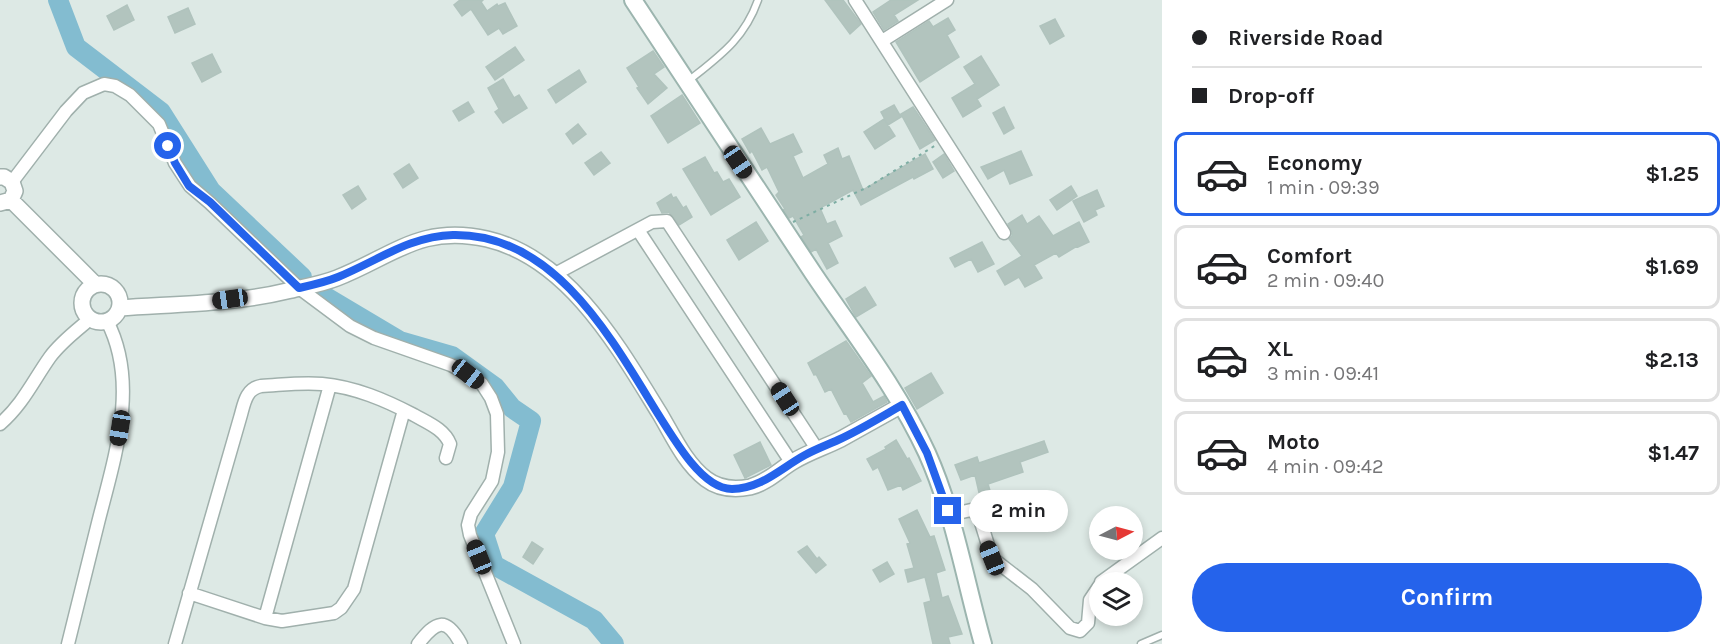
<!DOCTYPE html>
<html lang="en">
<head>
<meta charset="utf-8">
<style>
	:root { --surface:#fff; --page:#f2f2f2; --text:#202124; --muted:#757577; --line:#e0e0e0; --accent:#2563eb }
	body { margin:0; font-family:Karla,sans-serif; background:var(--page); color:var(--text); height:100vh; display:flex; flex-direction:column; font-size:22px; white-space:nowrap }
	* { box-sizing:border-box; margin:0 }
	p { font-size:20px; color:var(--muted) }
	.icon { flex:none; width:33px; height:33px; fill:none; stroke:currentColor; stroke-width:2; stroke-linecap:round; stroke-linejoin:round }
	.map { position:relative; flex:1; overflow:hidden }
	.sheet { display:flex; flex-direction:column; background:var(--surface); width:570px }
	.sheet>* { flex:none }
	.banner { display:grid; align-content:center; height:132px; padding:0 30px; background:var(--surface) }
	.needle { width:39px; rotate:84deg }
	.fabs { position:absolute; left:1089px; top:506px; display:grid; gap:12px }
	.fabs a { display:grid; place-items:center; width:54px; height:54px; border-radius:50%; background:var(--surface); box-shadow:0 3px 9px #0003; font-size:30px }
	.end { position:absolute; width:27px; height:27px; margin:-14px; border:8px solid #2563eb; background:#fff; box-shadow:0 0 0 3px #fff }
	.from { border-radius:50% }
	.bubble { position:absolute; height:42px; border-radius:21px; background:var(--surface); box-shadow:0 3px 9px #0003; font-size:20px; font-weight:700; line-height:42px; text-align:center }
	.car { position:absolute; width:18px; height:36px; margin:-18px -9px; border-radius:8px; box-shadow:0 0 4px 2px #0007; background:linear-gradient(#222 24%,#8ab4d8 0 40%,#222 0 76%,#8ab4d8 0 86%,#222 0) }
	.banner b { display:flex; align-items:center; gap:21px; height:57px; font-size:22px }
	.banner b+b { border-top:2px solid var(--line) }
	.banner i { width:15px; height:15px; background:var(--text) }
	ul { padding:0; list-style:none }
	li { display:flex; align-items:center; gap:18px; height:84px; margin:0 12px 9px; padding:0 18px; border:3px solid var(--line); border-radius:12px }
	li div { flex:1 }
	li b { display:block; font-size:22px }
	li em { font-style:normal; font-weight:700 }
	li.on { border-color:var(--accent) }
	li>.icon { width:54px; height:54px; stroke-width:1.5 }
	.primary-button { display:flex; gap:12px; margin-top:auto; padding:12px 30px }
	.primary-button a { flex:1; height:69px; border-radius:36px; background:var(--accent); color:#fff; font-size:24px; font-weight:700; line-height:69px; text-align:center }
	main { display:flex; flex:1; min-height:0 }
	.map>svg:first-child { display:block }
	.lines { fill:none; stroke-linecap:round; stroke-linejoin:round }
	.river { stroke:#83bcd0; stroke-width:20 }
	.building { fill:#b2c4be; stroke:#b0c3bd; stroke-width:1.5 }
	.service-casing { stroke:#a0b0ac; stroke-width:9 }
	.minor-casing { stroke:#a0b0ac; stroke-width:15 }
	.tertiary-casing { stroke:#a0b0ac; stroke-width:18 }
	.secondary-casing { stroke:#9cb5af; stroke-width:20 }
	.path { stroke:#7dada3; stroke-width:2; stroke-dasharray:3 4.5; stroke-linecap:butt }
	.service { stroke:#fff; stroke-width:6 }
	.minor { stroke:#fff; stroke-width:12 }
	.tertiary { stroke:#fff; stroke-width:15 }
	.secondary { stroke:#fff; stroke-width:16 }
	.route { stroke:#2563eb; stroke-width:8 }
</style>
</head>
<body>
<main>
<div class="map">
<svg width="1162" height="644" viewBox="0 0 1162 644">
	<rect width="100%" height="100%" fill="#dde9e5"/>
	<g class="lines">
		<path class="river" d="M58 0 76 47 161 112 211 191 302 277
			M321 294 400 341 452 356 495 387 512 408 531 421 513 487 484 534 494 565 594 620 614 644"/>
	</g>
	<path class="building" d="M460 0H483L481 2 487 11 497 4 498 6 505 3 517 26 503 34 499 28 488 35 471 9 462 16 454 5Z
		M825 0H843L861 24 850 34Z
		M891 0H918L894 15 898 21 884 30 873 12Z
		M127 5 134 20 114 30 107 16Z
		M188 8 195 24 175 33 168 17Z
		M948 18 955 30 947 35 959 57 920 82 896 42 929 21 933 27Z
		M1055 19 1064 36 1050 44 1040 26Z
		M515 47 524 60 495 80 486 67Z
		M653 51 664 67 654 74 667 88 648 104 637 88 639 87 627 68Z
		M212 54 221 72 202 82 192 63Z
		M981 56 999 85 977 99 981 106 963 117 952 98 975 84 964 67Z
		M579 70 586 82 556 103 548 90Z
		M503 79 514 98 519 95 527 108 503 123 495 112 499 109 488 88Z
		M682 95 700 123 668 143 651 116Z
		M468 102 474 112 459 121 453 111Z
		M894 105 901 117 888 125 881 112Z
		M913 107 935 140 920 149 901 114Z
		M1004 107 1014 128 1004 134 993 113Z
		M884 119 895 136 875 149 864 132Z
		M578 124 586 134 573 144 566 134Z
		M761 128 770 144 793 134 802 152 793 156 803 178 828 164 824 155 838 148 842 159 849 156 863 190 925 154 933 169 914 179 913 177 861 205 853 190 820 208 827 224 835 221 842 236 828 243 838 263 827 269 816 249 811 252 801 237 804 235 793 216 789 218 783 210 785 209 776 195 779 192 767 167 762 170 752 151 750 153 742 139Z
		M1021 151 1032 175 1010 184 1004 170 988 179 981 167Z
		M601 152 610 163 594 175 585 163Z
		M944 154 954 171 943 178 933 162Z
		M705 157 713 171 714 173 717 172 723 182 729 179 740 197 711 215 683 169Z
		M409 164 418 178 403 188 394 174Z
		M358 186 366 199 352 209 343 195Z
		M1071 186 1077 196 1057 210 1050 200Z
		M1097 190 1104 206 1095 210 1097 215 1084 222 1073 201Z
		M671 194 673 198 676 197 683 208 686 206 692 217 679 225 669 212 662 213 657 203Z
		M1022 215 1027 224 1039 216 1053 236 1079 222 1089 242 1078 247 1077 246 1059 257 1056 253 1034 265 1042 278 1025 287 1019 277 1005 285 997 271 1022 256 1009 239 1012 236V232L1008 224Z
		M756 222 768 241 739 260 727 240Z
		M982 242 994 264 978 272 971 259 955 267 950 258Z
		M865 287 876 305 856 317 846 299Z
		M846 341 871 376 862 383 873 402 884 396 887 402 851 422 846 413 844 414 831 389 825 392 816 374 814 375 808 363Z
		M931 373 943 393 917 409 905 388Z
		M896 440 907 459 909 458 921 481 903 490 901 485 888 490 878 467 873 470 867 459 886 449 885 447Z
		M1044 441 1048 452 1020 462 1023 472 988 484 991 494 980 497 975 475 961 480 955 465 977 457 979 463Z
		M760 442 771 465 745 478 734 455Z
		M917 510 930 537 934 536 945 570 936 573 942 598 948 596 962 634 948 637 950 644H933L924 603 931 601 925 577 908 582 905 570 914 568 907 544 910 543 899 519Z
		M532 542 543 549 533 564 523 557Z
		M807 546 817 559 819 557 826 565 816 573 798 552Z
		M887 562 894 574 880 582 873 570Z"/>
	<g class="lines">
		<g class="service-casing">
			<path id="service" d="M687 82C718 57 744 40 758 0
				M1141 644 1162 635"/>
		</g>
		<g class="minor-casing">
			<path id="minor" d="M855 0 1004 233
				M882 41 947 0
				M12 182 66 111 83 93 104 84 115 86 130 95 159 124 175 163 190 186 210 203 299 288 350 326 374 338 451 365 468 374 482 384 491 398 497 414 498 452 492 481 471 514 468 525 470 535 514 644
				M638 230 791 462
				M555 274 652 222 667 221 817 449
				M0 424C23 404 33 381 50 357 61 342 76 331 90 319
				M949 515 971 510 979 516 992 558 1032 589 1070 628 1080 631 1088 623 1090 600 1100 585
				M1101 582 1162 538
				M189 593 265 618 282 621 334 613 341 608 354 589 404 410
				M265 618 330 385
				M68 644C78 604 88 564 98 523 114 459 140 384 107 321
				M175 644 240 418C244 405 245 389 261 386 281 385 302 382 322 384 355 387 385 400 414 415 428 423 444 429 450 444L446 458
				M418 644C436 621 446 616 461 644"/>
		</g>
		<g class="tertiary-casing">
			<path id="tertiary" d="M0 177H4L12 182 15 191 11 200 0 203
				M11 200 95 284
				M82 303a19 19 0 1 1 38 0a19 19 0 1 1-38 0Z
				M120 308C175 304 234 304 287 291 304 287 322 284 337 278 393 256 421 224 487 239 569 258 619 348 660 414 673 436 685 463 706 479 719 489 734 490 750 487 767 483 780 469 794 461 809 452 825 447 841 439 861 428 882 416 902 405"/>
		</g>
		<g class="secondary-casing">
			<path id="secondary" d="M633 0C692 91 752 182 813 273 852 331 897 388 927 453 954 513 965 580 983 644"/>
		</g>
		<path class="path" d="M793 222 868 187 936 145"/>
		<use href="#service" class="service"/>
		<use href="#minor" class="minor"/>
		<use href="#tertiary" class="tertiary"/>
		<use href="#secondary" class="secondary"/>
	</g>
	<g class="lines">
		<path class="route" d="M168 146 175 163 189 186 210 202 299 288C312 285 326 282 338 277 377 261 410 236 453 235 611 232 661 489 732 489 761 489 781 468 805 455 816 449 827 445 838 440 860 430 881 417 902 405L927 453 948 511"/>
	</g>
</svg>
<div class="fabs">
<a><svg class="needle" viewBox="-14 -14 28 28"><path d="M0-13l5 13h-10z" fill="#e53935"/><path d="M0 13l5-13h-10z" fill="#757577"/></svg></a>
<a><svg class="icon" aria-label="layers" viewBox="0 0 24 24"><path d="M12 4l9 5-9 5-9-5zM3 14l9 5 9-5"/></svg></a>
</div>
<i class="end from" style="left:168px;top:146px"></i>
<i class="end" style="left:948px;top:511px"></i>
<div class="bubble" style="left:969px;top:490px;width:99px">2 min</div>
<i class="car" style="left:738px;top:162px;rotate:146deg"></i>
<i class="car" style="left:230px;top:299px;rotate:262deg"></i>
<i class="car" style="left:468px;top:374px;rotate:128deg"></i>
<i class="car" style="left:785px;top:399px;rotate:327deg"></i>
<i class="car" style="left:120px;top:428px;rotate:189deg"></i>
<i class="car" style="left:479px;top:557px;rotate:338deg"></i>
<i class="car" style="left:992px;top:558px;rotate:338deg"></i>
</div>
<section class="sheet">
<div class="banner">
<b><i class="from"></i>Riverside Road</b>
<b><i></i>Drop-off</b>
</div>
<ul>
<li class="on"><svg class="icon" aria-label="car" viewBox="0 0 24 24"><path d="M5 17H2v-5l4-1 3-4h7l3 4 3 1v5h-3M9 17h6M6 11h13"/><circle cx="7" cy="17" r="2"/><circle cx="17" cy="17" r="2"/></svg><div><b>Economy</b><p>1 min · 09:39</p></div><em>$1.25</em></li>
<li><svg class="icon" aria-label="car" viewBox="0 0 24 24"><path d="M5 17H2v-5l4-1 3-4h7l3 4 3 1v5h-3M9 17h6M6 11h13"/><circle cx="7" cy="17" r="2"/><circle cx="17" cy="17" r="2"/></svg><div><b>Comfort</b><p>2 min · 09:40</p></div><em>$1.69</em></li>
<li><svg class="icon" aria-label="car" viewBox="0 0 24 24"><path d="M5 17H2v-5l4-1 3-4h7l3 4 3 1v5h-3M9 17h6M6 11h13"/><circle cx="7" cy="17" r="2"/><circle cx="17" cy="17" r="2"/></svg><div><b>XL</b><p>3 min · 09:41</p></div><em>$2.13</em></li>
<li><svg class="icon" aria-label="car" viewBox="0 0 24 24"><path d="M5 17H2v-5l4-1 3-4h7l3 4 3 1v5h-3M9 17h6M6 11h13"/><circle cx="7" cy="17" r="2"/><circle cx="17" cy="17" r="2"/></svg><div><b>Moto</b><p>4 min · 09:42</p></div><em>$1.47</em></li>
</ul>
<div class="primary-button"><a>Confirm</a></div>
</section>
</main>
</body>
</html>
